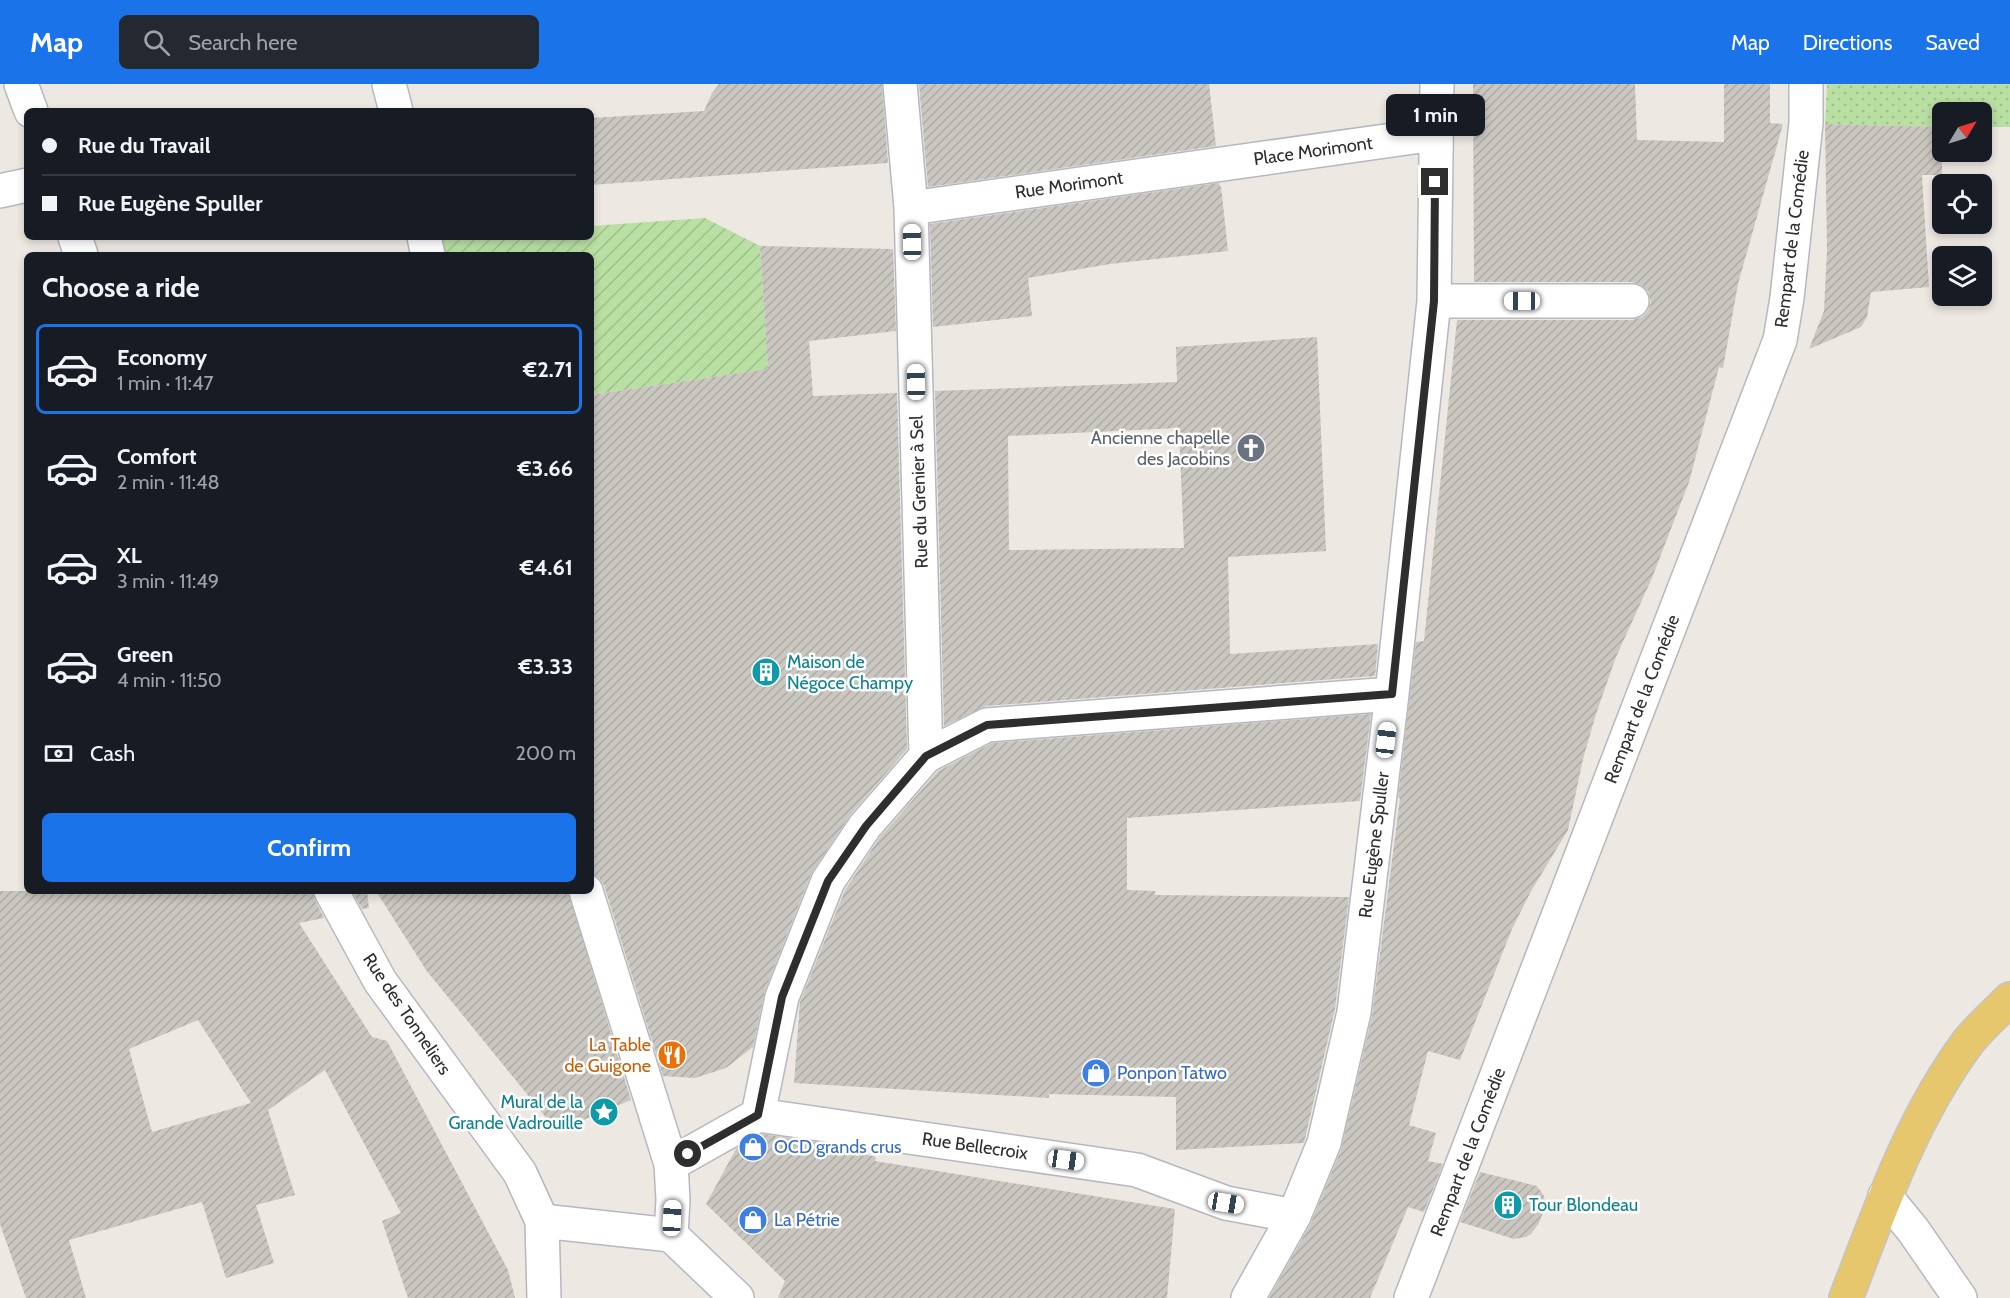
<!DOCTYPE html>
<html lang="en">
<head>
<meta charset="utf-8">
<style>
	:root { --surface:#171b24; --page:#242831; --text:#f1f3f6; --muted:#9ea1a6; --line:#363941; --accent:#1a73e8 }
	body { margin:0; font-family:Cabin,sans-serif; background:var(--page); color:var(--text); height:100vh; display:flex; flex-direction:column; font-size:22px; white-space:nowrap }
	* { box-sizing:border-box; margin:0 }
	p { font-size:20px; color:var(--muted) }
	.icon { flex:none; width:33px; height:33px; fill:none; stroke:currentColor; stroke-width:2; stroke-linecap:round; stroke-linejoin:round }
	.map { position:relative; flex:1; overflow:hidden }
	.panel { position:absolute; left:24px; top:168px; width:570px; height:642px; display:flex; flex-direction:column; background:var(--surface); border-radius:9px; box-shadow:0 3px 9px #0003 }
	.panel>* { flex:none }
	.top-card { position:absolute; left:24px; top:24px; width:570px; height:132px; border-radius:9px; box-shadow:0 3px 9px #0003; display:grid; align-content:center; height:132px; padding:0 18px; background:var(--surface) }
	.needle { width:39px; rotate:52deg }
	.tools { position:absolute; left:1932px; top:18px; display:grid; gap:12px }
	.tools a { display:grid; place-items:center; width:60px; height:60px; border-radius:9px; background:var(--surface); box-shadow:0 3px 9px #0003; font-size:30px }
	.end { position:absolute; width:27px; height:27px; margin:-14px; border:8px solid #2e2e2e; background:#fff; box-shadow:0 0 0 3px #fff }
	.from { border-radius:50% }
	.bubble { position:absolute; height:42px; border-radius:9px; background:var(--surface); box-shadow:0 3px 9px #0003; font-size:20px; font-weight:700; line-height:42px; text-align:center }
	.car { position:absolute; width:18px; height:36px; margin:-18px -9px; border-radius:8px; box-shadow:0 0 4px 2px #0007; background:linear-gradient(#fff 24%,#345 0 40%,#fff 0 76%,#345 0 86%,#fff 0) }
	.top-card b { display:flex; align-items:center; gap:21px; height:57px; font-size:22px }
	.top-card b+b { border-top:2px solid var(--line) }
	.top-card i { width:15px; height:15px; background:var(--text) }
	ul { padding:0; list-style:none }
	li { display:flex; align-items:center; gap:18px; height:90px; margin:0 12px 9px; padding:0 6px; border:3px solid transparent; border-radius:9px }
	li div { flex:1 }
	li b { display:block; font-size:22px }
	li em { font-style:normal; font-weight:700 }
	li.on { border-color:var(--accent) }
	li>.icon { width:54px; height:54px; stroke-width:1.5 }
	h2 { padding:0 18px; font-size:27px; line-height:72px }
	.pay { display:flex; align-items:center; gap:15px; height:66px; padding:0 18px; font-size:22px }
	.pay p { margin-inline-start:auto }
	.action { display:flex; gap:12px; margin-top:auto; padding:12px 18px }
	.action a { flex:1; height:69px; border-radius:9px; background:var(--accent); color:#fff; font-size:24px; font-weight:700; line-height:69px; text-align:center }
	header { display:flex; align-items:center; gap:36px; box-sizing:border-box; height:84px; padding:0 30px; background:var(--accent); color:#fff }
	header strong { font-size:28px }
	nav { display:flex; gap:33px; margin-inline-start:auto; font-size:21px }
	.search { width:420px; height:54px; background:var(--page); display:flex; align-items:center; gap:15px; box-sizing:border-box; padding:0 21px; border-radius:9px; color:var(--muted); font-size:22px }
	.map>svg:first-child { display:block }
	.park { fill:url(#park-dots) }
	.garden { fill:url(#garden-furrows) }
	.building { fill:url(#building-hatch); fill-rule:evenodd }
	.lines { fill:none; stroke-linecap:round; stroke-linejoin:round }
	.street-casing { stroke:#b5b8c0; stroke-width:36 }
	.primary-casing { stroke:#c4c4c4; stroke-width:36 }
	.street { stroke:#fff; stroke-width:33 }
	.primary { stroke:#e6c76e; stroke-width:33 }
	.route { stroke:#2e2e2e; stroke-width:8 }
	.labels { text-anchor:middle; stroke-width:5; stroke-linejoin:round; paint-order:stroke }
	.street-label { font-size:18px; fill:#2e2e2e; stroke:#fff }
	.worship-label { font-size:18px; fill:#5b616d; stroke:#fff; text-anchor:end }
	.culture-label { font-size:18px; fill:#0d838f; stroke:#fff; text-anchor:start }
	.food-label { font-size:18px; fill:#c56008; stroke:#fff; text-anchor:end }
	.shop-label { font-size:18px; fill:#366cbe; stroke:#fff; text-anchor:start }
</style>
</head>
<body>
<header>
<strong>Map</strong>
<div class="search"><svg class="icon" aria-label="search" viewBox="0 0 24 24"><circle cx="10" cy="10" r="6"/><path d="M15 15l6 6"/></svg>Search here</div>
<nav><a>Map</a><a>Directions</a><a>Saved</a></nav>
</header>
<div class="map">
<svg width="2010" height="1214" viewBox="0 0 2010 1214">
	<defs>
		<pattern id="park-dots" width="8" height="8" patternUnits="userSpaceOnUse" patternTransform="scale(1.5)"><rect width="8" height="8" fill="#b9dfa3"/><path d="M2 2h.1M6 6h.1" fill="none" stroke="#9fc08d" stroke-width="1.8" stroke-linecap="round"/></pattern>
		<pattern id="garden-furrows" width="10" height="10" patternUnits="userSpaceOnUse" patternTransform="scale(1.5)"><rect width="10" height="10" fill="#b9dfa3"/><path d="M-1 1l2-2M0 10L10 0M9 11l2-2" fill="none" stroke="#9fc08d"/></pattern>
		<pattern id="building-hatch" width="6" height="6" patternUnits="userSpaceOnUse" patternTransform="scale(1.5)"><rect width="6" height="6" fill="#cac6c0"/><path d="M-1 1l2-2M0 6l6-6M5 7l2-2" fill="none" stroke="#aeaaa5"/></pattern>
	</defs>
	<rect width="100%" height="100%" fill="#eee8e2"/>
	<path class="park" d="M1827 0H2010V43H1982V28H1942V43L1825 40Z"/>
	<path class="garden" d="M705 134 760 162 768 285 591 311V171H438L435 154 591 153V142Z"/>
	<path class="building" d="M719 0H882L888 79 591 101V34L704 27 712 9Z
		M919 0H1209L1216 62 928 103Z
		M1473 0H1635L1637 56 1724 58V0H1770V39L1783 40 1738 200 1723 284 1719 283 1689 398 1652 494 1616 573 1596 630 1583 675 1568 746 1530 809 1512 845 1460 976 1428 967 1409 1041 1436 1049 1428 1077 1443 1080 1424 1128 1408 1123 1370 1214H1269L1310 1141 1341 1066 1372 932 1400 714H1398L1416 558 1424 557 1457 236H1632L1642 233 1648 227 1651 218 1648 207 1641 201 1632 198H1474Z
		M1825 40 1942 43V91H1922L1929 203 1871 208 1867 233 1861 243 1809 265 1824 227 1827 166Z
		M1219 99 1220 103 1221 102 1228 167 1110 180 1028 194 1032 232 933 243 930 140Z
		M760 162 893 165 896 247 809 257 813 312 897 309 907 665 851 730 811 790 765 906 753 963 726 984 695 994 663 992 604 801 599 794 591 789V311L768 285Z
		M1317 253 1326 467 1228 473 1230 570 1378 560 1375 592 986 622 944 642 935 307 1177 298 1176 263ZM1179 344 1184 464 1009 466 1008 352Z
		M1371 630 1360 717 1127 734V806L1155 807V811L1349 813 1335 925 1304 1059 1176 1066V1013L1049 1010V1014L794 999 800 918 845 806 880 753 938 687 992 659Z
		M0 807H312L315 816 324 834 299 839 372 953 387 957 508 1186 515 1214H408L382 1137 401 1129 325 986 268 1026 295 1111 256 1121 274 1179 226 1194 202 1118 69 1156 86 1214H26L0 1140ZM198 936 251 1019 152 1048 129 965Z
		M352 807H367L369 824 362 825Z
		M376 807H568L631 1016 557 1047 426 886Z
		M762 1050 816 1058 876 1073 875 1077 1175 1125 1167 1214H778L785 1197 706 1120 736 1065Z
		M1480 1088 1537 1102 1544 1112 1545 1123 1539 1139 1531 1150 1526 1153 1514 1155 1460 1138Z"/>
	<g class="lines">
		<g class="street-casing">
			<path id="street" d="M21 0 31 27
				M389 0 396 27
				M900 0 911 124 926 672
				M0 107 27 101
				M911 124 1435 50
				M75 153 81 171
				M424 153 428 171
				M1434 217H1632
				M331 807 380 897 520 1089 542 1137 544 1214
				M758 1031 1137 1086 1226 1119 1294 1132
				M671 1080 758 1031 782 913 828 797 865 742 926 672 987 641 1392 610
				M1885 1112 1913 1146 1960 1214
				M542 1137 671 1151 673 1116 671 1080 586 807
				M671 1151 737 1214
				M1248 1214 1294 1132 1324 1059 1354 928 1392 610 1434 217 1437 0
				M1411 1214 1780 256 1787 214 1806 39V0"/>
		</g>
		<g class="primary-casing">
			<path id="primary" d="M1846 1214C1880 1126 1911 1035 1968 958 1980 943 1996 929 2010 915"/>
		</g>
		<use href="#street" class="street"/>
		<use href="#primary" class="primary"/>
	</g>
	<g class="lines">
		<path class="route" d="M688 1070 758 1031 782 913 828 797 866 742 926 672 987 641 1392 610 1434 217 1435 98"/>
	</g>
	<defs>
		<g id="church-disc" transform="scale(1.5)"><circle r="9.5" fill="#6b7280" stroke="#fff"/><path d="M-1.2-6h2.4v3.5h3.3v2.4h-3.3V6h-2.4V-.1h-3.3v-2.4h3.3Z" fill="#fff"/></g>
		<g id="building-disc" transform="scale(1.5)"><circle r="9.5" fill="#0f9aa8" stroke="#fff"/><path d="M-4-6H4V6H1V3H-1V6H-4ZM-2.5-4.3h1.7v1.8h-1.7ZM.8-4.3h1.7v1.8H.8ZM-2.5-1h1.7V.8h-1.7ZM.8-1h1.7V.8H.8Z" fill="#fff"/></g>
		<g id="restaurant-disc" transform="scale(1.5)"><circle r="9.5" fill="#e8710a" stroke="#fff"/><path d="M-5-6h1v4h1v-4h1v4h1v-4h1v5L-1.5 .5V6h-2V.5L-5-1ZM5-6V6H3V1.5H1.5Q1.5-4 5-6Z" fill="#fff"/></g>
		<g id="shop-disc" transform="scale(1.5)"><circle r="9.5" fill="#3f7fe0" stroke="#fff"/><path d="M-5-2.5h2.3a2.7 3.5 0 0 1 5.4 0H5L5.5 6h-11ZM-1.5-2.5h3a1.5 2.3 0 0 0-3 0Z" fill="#fff"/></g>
		<g id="sight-disc" transform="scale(1.5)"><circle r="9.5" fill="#0f9aa8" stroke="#fff"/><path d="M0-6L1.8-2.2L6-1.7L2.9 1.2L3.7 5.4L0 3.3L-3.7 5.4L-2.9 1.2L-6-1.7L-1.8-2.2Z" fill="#fff"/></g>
	</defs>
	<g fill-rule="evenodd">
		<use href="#church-disc" x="1251" y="364"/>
		<use href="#building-disc" x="766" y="588"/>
		<use href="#restaurant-disc" x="672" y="971"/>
		<use href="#shop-disc" x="1096" y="989"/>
		<use href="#sight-disc" x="604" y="1028"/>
		<use href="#shop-disc" x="753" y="1063"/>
		<use href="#building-disc" x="1508" y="1121"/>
		<use href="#shop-disc" x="753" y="1136"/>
	</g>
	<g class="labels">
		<g class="street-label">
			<text transform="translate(1313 67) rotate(-8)" y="6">Place Morimont</text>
			<text transform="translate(1069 101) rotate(-8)" y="6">Rue Morimont</text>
			<text transform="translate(1792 155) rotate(-83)" y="6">Rempart de la Comédie</text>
			<text transform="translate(919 408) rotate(-92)" y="6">Rue du Grenier à Sel</text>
			<text transform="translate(1642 615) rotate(-69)" y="6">Rempart de la Comédie</text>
			<text transform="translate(1374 761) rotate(-83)" y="6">Rue Eugène Spuller</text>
			<text transform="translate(407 930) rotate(56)" y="6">Rue des Tonneliers</text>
			<text transform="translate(975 1062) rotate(8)" y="6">Rue Bellecroix</text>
			<text transform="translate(1468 1068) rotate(-69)" y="6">Rempart de la Comédie</text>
		</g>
		<g class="worship-label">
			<text x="1230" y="360">Ancienne chapelle<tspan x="1230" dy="21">des Jacobins</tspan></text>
		</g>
		<g class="culture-label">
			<text x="787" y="584">Maison de<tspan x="787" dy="21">Négoce Champy</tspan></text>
			<text x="583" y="1024" text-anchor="end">Mural de la<tspan x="583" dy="21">Grande Vadrouille</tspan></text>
			<text x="1529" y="1127">Tour Blondeau</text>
		</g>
		<g class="food-label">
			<text x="651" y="967">La Table<tspan x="651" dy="21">de Guigone</tspan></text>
		</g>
		<g class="shop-label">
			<text x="1117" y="995">Ponpon Tatwo</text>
			<text x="774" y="1069">OCD grands crus</text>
			<text x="774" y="1142">La Pétrie</text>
		</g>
	</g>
</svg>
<div class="tools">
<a><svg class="needle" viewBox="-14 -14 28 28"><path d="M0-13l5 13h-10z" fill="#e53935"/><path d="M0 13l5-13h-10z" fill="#9ea1a6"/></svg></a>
<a><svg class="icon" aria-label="locate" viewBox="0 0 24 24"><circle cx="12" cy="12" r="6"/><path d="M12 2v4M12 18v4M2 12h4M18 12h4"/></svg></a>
<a><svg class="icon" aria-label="layers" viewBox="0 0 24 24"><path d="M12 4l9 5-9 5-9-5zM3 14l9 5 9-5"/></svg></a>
</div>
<i class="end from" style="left:688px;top:1070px"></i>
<i class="end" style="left:1435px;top:98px"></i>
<div class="bubble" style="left:1386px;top:10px;width:99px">1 min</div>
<i class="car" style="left:912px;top:158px;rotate:359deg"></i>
<i class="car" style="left:1522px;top:217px;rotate:270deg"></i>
<i class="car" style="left:916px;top:298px;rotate:359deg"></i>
<i class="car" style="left:1386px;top:656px;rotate:7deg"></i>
<i class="car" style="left:1066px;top:1076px;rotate:98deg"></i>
<i class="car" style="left:1226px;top:1119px;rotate:100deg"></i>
<i class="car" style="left:672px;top:1134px;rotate:3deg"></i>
<div class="top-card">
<b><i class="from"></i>Rue du Travail</b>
<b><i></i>Rue Eugène Spuller</b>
</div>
<section class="panel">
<h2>Choose a ride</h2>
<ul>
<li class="on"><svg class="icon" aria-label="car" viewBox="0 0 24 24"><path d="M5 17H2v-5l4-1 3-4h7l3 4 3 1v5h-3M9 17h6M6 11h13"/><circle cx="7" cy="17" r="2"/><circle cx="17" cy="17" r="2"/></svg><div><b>Economy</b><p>1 min · 11:47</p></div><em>€2.71</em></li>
<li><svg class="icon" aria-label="car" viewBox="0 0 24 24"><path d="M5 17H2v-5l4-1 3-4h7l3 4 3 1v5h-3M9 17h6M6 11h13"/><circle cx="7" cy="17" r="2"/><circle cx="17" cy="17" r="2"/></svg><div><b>Comfort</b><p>2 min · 11:48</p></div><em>€3.66</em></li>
<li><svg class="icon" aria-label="car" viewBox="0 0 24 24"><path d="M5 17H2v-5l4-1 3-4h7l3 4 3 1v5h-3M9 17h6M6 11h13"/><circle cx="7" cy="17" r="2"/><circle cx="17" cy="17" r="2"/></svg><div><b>XL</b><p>3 min · 11:49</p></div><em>€4.61</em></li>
<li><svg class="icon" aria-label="car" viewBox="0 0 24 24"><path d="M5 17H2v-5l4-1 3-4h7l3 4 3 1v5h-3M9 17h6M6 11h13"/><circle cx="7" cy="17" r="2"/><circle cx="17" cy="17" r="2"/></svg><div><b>Green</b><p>4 min · 11:50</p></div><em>€3.33</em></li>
</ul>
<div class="pay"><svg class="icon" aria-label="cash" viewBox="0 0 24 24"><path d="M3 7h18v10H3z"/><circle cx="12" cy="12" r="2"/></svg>Cash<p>200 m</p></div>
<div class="action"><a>Confirm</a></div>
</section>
</div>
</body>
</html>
